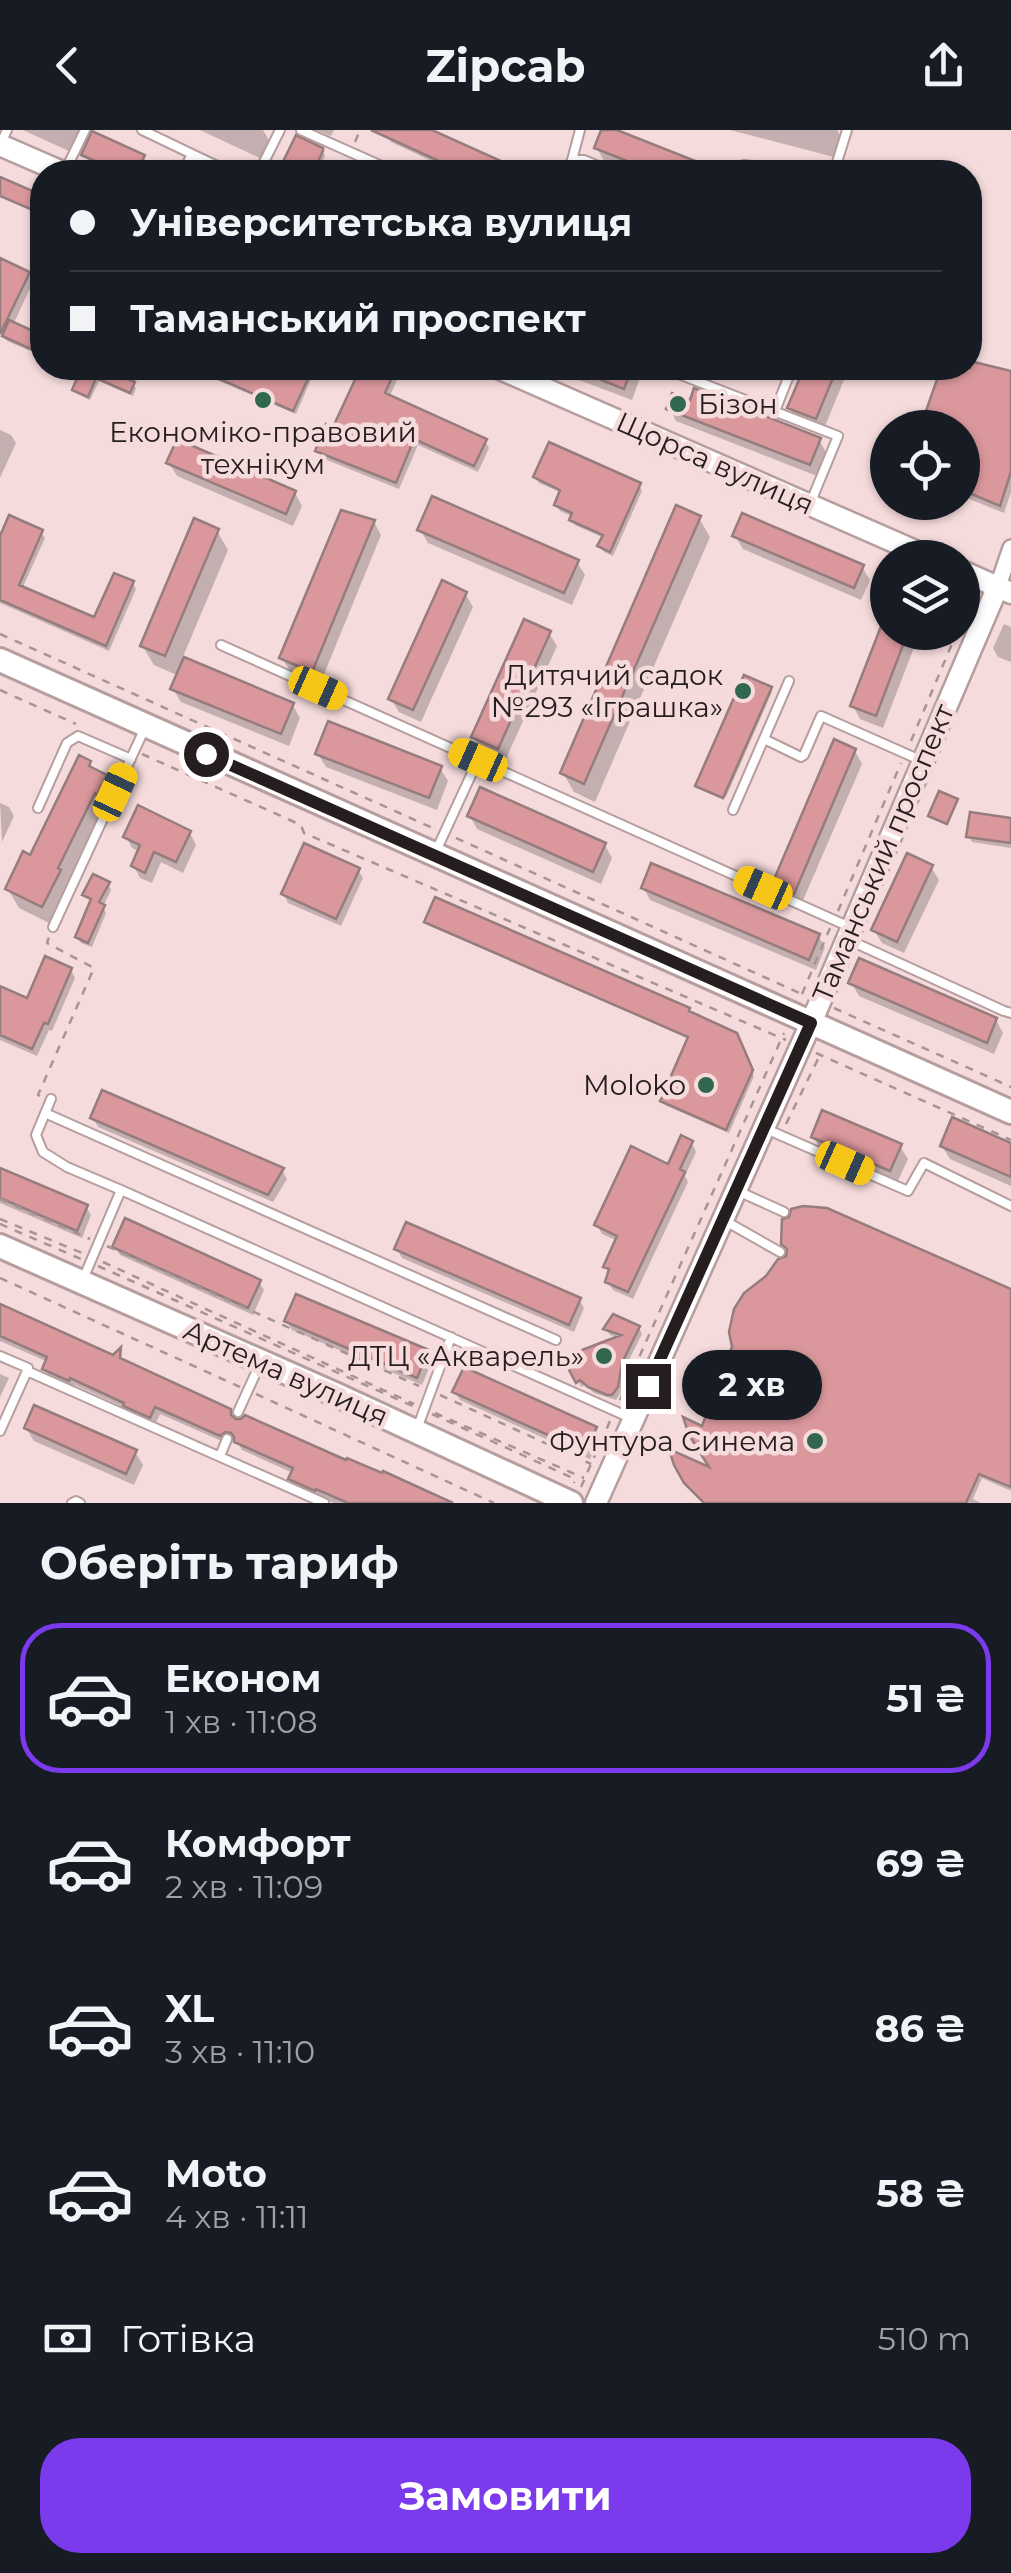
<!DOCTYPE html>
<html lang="uk">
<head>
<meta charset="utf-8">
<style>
	:root { --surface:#171b24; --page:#20242c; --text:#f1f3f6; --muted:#9ea1a6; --line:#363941; --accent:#7c3aed }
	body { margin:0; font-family:Montserrat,sans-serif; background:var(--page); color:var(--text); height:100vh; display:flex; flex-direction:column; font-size:38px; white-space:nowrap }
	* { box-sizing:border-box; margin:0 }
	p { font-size:32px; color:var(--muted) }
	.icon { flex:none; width:55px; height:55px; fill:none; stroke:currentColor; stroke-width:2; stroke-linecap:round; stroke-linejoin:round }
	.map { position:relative; height:1373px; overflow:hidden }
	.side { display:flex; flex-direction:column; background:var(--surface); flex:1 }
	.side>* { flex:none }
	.top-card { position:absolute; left:30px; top:30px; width:952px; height:220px; border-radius:40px; box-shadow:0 2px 8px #0004; display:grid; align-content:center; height:220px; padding:0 40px; background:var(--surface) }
	.fabs { position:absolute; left:870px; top:280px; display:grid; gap:20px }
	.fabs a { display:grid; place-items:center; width:110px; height:110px; border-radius:50%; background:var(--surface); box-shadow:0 2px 8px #0004; font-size:50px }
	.end { position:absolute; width:45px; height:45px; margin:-22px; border:12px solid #261d1e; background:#fff; box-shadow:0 0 0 5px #fff }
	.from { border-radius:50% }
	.bubble { position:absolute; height:70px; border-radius:35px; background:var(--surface); box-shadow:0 2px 8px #0004; font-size:32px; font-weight:700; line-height:70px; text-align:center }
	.car { position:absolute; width:30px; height:60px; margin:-30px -15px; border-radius:12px; box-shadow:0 0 8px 2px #0007; background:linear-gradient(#f5c518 24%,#345 0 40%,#f5c518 0 76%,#345 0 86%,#f5c518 0) }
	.top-card b { display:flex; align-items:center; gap:35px; height:95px; font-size:38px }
	.top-card b+b { border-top:2px solid var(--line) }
	.top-card i { width:25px; height:25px; background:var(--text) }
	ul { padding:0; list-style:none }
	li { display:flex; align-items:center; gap:30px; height:150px; margin:0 20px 15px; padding:0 20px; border:5px solid transparent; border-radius:40px }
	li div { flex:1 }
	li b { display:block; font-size:38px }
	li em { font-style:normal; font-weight:700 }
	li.selected { border-color:var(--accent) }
	li>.icon { width:90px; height:90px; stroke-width:1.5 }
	h2 { padding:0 40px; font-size:45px; line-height:120px }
	.pay { display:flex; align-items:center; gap:25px; height:110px; padding:0 40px; font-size:38px }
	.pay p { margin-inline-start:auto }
	.action { display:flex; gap:20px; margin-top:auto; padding:20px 40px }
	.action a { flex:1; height:115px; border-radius:40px; background:var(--accent); color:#fff; font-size:40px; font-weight:700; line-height:115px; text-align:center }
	header { display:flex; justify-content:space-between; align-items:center; height:130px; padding:0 40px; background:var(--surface); font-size:45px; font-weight:700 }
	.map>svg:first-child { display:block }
	.shadow { fill:#0003 }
	.building { fill:#db989c; stroke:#957d7e; stroke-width:2.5 }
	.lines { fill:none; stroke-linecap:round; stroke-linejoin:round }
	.lane-casing { stroke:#b69d9e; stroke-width:12 }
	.street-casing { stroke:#b69d9e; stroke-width:20 }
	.secondary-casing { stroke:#b69d9e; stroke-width:25 }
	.primary-casing { stroke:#b69d9e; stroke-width:28 }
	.path { stroke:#a79495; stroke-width:2.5; stroke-dasharray:8 8; stroke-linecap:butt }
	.lane { stroke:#fff; stroke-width:8 }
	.street { stroke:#fff; stroke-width:15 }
	.secondary { stroke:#fff; stroke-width:20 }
	.primary { stroke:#fff; stroke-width:22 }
	.route { stroke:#261d1e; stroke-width:12 }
	.poi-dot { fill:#30674e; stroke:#f5dbdc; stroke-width:4 }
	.labels { text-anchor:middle; stroke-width:9; stroke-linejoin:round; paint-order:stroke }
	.poi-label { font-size:28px; fill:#261d1e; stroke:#f5dbdc; text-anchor:end }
	.street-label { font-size:28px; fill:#261d1e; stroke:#f5dbdc }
</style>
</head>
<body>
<header><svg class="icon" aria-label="back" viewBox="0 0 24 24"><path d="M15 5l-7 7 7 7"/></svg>Zipcab<svg class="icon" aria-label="share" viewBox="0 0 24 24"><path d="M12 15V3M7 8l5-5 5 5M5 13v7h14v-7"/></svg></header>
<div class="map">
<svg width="1011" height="1373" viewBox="0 0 1011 1373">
	<rect width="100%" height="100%" fill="#f5dbdc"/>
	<path class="shadow" d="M23 0H79L81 3 71 22Z
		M200 0H263L270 12 262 29Z
		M316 0H334L331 6Z
		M391 0H426L519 42H434L438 34 391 12 388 6Z
		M604 0H611L718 42H632L604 31 597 18Z
		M730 0H837L840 5 834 27Z
		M297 9 322 20 325 26 318 42H281Z
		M84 25 143 27 145 31 140 42H118L86 28Z
		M0 131 28 144 33 152 13 195 42 208V226L7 211 5 206 8 197 0 193Z
		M970 234 1011 244V362L1004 383 962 366V298H923L944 238H970Z
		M69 238H101L100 239 133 254 136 258 133 266 99 251 90 270 78 264 75 260 82 243Z
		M189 238H275L284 241 285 238H316L296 284Z
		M378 238 393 243 397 250 389 268 485 311 489 318 478 342 418 315 399 359 322 328 318 320 373 250Z
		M547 238H634L640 248 632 270Z
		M807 238H849L823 301 798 291 790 278Z
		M669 278 819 310 826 322 817 346 676 291Z
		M0 300 11 305 16 313 0 348Z
		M169 333 295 363 302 376 293 396 177 346Z
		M536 347 639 355 642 361 613 426 604 422 600 416 604 408 575 395 572 389 573 387 560 381 556 375 562 363 539 353Z
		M699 388 710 407 595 672 574 662 563 643Z
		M374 392 381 405 320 554 290 541 282 528Z
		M420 399 577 432 585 445 572 475 428 413Z
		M217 401 228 420 182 529 293 575 300 588 289 616 181 572 173 559 179 546 154 535 142 515Z
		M41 402 45 408 22 459 96 491 133 453 136 459 109 521 0 473V412Z
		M735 406 862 437 870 450 861 470 743 419Z
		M465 463 473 477 421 592 399 582 391 569Z
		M888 486V502H920L883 598 860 589 853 576Z
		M1004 494 1011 497V532L998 527 993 518Z
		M549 503 557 516 505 631 481 621 474 607Z
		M770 559 772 562 726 667 698 655Z
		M855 621 862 634 801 775 782 767 774 754Z
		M318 624 440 638 448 651 437 680 326 637Z
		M90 633 94 641 105 647 116 666 53 795 19 778 8 759 31 728Z
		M0 673 9 677 14 686 2 712Z
		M470 686 605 715 612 728 601 754 477 699Z
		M1011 690V718L972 712 969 706Z
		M190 703 196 715 183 743 161 732 152 753 140 748 134 736 140 722 132 718 126 706Z
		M931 737 939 750 904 823 882 813 874 800Z
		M358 740 363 748 341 796 288 773 284 764Z
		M108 754 111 760 103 777 106 783 92 817 81 813 77 807 92 772 85 765Z
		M644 758 818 806 825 817 816 840 650 770Z
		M427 791 689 880 692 885 739 910 754 946 729 1003 665 975 663 971 690 909 430 796Z
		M71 840 75 848 52 901 49 900 37 926 0 910V859L28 871Z
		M851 852 996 890 1003 903 994 924 859 866Z
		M93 988 282 1040 287 1049 273 1072 98 997Z
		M814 1007 900 1016 908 1029 897 1053 821 1020Z
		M692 1013 696 1022 685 1046 688 1052 633 1169 613 1160 608 1151 610 1144 606 1136 618 1111 602 1104 597 1095 669 1037Z
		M942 1016H1011V1056L950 1029Z
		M0 1040 86 1077 91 1085 82 1108 0 1073Z
		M115 1116 259 1152 264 1160 253 1185 120 1125Z
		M397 1119 579 1170 584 1178 574 1202 402 1128Z
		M1011 1162V1361L982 1348 973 1369 981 1373H704L684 1349 715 1343 703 1299 728 1245 725 1240Z
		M0 1177 113 1228 120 1221 124 1233 229 1281 235 1291 447 1373H334L296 1357 291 1349 293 1343 242 1320 236 1310H230L226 1313 160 1284 155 1295 131 1284 128 1279 75 1255 74 1258 50 1248 45 1239 48 1232 0 1211Z
		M287 1191 427 1222 432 1231 422 1255 292 1200Z
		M639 1198 642 1204 624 1240 620 1264 616 1270 594 1263 585 1255 581 1257 572 1239 620 1208 610 1205 606 1199Z
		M0 1244 9 1248 0 1267Z
		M455 1262 595 1299 600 1308 590 1329 460 1270Z
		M26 1298 135 1322 143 1335 134 1355 34 1311Z"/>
	<path class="building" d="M371 0H432L525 42H431L437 30Z
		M601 0H617L723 42H655L594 18Z
		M92 1 145 25 137 42H120L81 25Z
		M296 5 323 18V21L313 42H278Z
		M0 47 42 65V84L0 66Z
		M0 128 30 142 0 204Z
		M9 190 42 205V224L2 206Z
		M970 231 1011 241V342L1000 376 962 360V298H920L941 238H970Z
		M72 238H101L135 252 130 263 96 248 88 267 72 260 80 241Z
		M194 238H313L293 281Z
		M375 238H388L395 241 385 263 487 309 474 336 414 309 396 353 315 321 326 294 333 297 359 241 371 246Z
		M572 238H632L624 259Z
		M804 238H837L816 289 787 278Z
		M694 258 821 308 810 335 666 279 672 263 690 270Z
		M177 309 296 361 286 384 166 333Z
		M549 312 641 353 610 422 597 416 603 405 569 390 572 383 554 375 560 360 533 347Z
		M432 366 579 430 564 463 417 400Z
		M676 375 701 386 584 654 560 643Z
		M341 380 375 390 312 542 279 528Z
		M742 383 864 435 854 458 732 406Z
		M9 385 43 400 19 455 94 487 114 443 134 451 106 516 0 470V406Z
		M194 388 219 399 165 526 140 516Z
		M442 450 467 462 413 580 388 569Z
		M887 481 888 502H908L876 586 850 576Z
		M524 489 551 501 498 619 471 607Z
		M184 527 294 573 281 604 170 559Z
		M744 545 772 557 723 668 695 656Z
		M328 591 442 636 429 668 315 624Z
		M834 609 856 619 794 764 772 754Z
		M79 625 91 631 89 636 107 645 97 665 95 663 58 738 61 740 42 777 5 759 23 721 30 725Z
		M480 657 606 713 593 742 467 686Z
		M939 661 958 669 947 694 928 686Z
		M138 675 191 701 176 732 154 722 145 743 131 736 140 715 123 707Z
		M970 682 1011 688V713L966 707Z
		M304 713 360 738 336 789 281 764Z
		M907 723 933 735 897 812 871 800Z
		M651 733 820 804 809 830 641 758Z
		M93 744 110 752 99 772 105 775 88 813 75 807 91 769 82 765Z
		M435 767 690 878 689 881 737 903 753 940 726 1000 660 971 688 907 424 792Z
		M45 826 72 838 48 894 44 893 32 919 0 905V856L27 868Z
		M859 828 997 888 987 913 848 853Z
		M102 960 284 1038 268 1065 90 988Z
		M822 980 902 1014 890 1041 811 1007Z
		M952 987 1011 1013V1047L940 1016Z
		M681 1005 693 1011 680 1039 685 1042 628 1162 605 1152 609 1139 603 1137 617 1106 594 1095 631 1016 668 1034Z
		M0 1038 88 1075 77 1101 0 1068Z
		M803 1076 827 1078 1011 1159V1357L979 1344 966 1373H704L684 1353 674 1335 669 1319 709 1337 689 1305 683 1287 702 1296 708 1280 697 1256 718 1265 727 1242 722 1240 732 1217 729 1202 734 1179 744 1163 766 1146 778 1129 786 1126 787 1119 781 1114 782 1089 789 1087 791 1079Z
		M125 1088 261 1150 248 1178 112 1117Z
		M406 1092 581 1168 569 1195 394 1119Z
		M296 1164 429 1220 417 1248 284 1191Z
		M0 1174 113 1225 121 1217 120 1228 231 1279V1285L236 1289H241L245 1285 346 1330 347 1328 382 1343 383 1341 453 1373H348L316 1359 315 1361 288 1349 293 1338 234 1312V1307L231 1303 225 1302 220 1306 155 1277 150 1288 123 1276 124 1273 70 1248 69 1251 42 1239 47 1227 0 1206Z
		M613 1184 640 1196 622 1233 618 1257 612 1265H607L588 1257 580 1250 576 1253 568 1238 574 1235 572 1232 579 1228 582 1220 621 1205 603 1199Z
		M464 1237 597 1297 586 1322 452 1262Z
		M34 1275 137 1320 126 1344 24 1298Z"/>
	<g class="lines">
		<g class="lane-casing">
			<path id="lane" d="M142 0 192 24 183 42
				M301 0 395 42
				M0 15 7 0
				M192 24 230 42
				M572 30 580 0
				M65 41 85 0
				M259 42 280 0
				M567 42 572 30H584L612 42
				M742 42 744 35 805 42
				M834 42 847 0
				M663 238 838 306 810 374
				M775 281 792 238
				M221 515 852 798
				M764 609 801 627 804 625 821 586 920 630
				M38 678 67 613 78 606 131 629
				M733 680 789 551
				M436 721 478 630
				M53 797 144 600
				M851 811 1004 881 1011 883
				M51 969 36 1005 43 1022 67 1037 121 1060
				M45 983 556 1210
				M766 999 908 1061 924 1033 1011 1076
				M740 1062 784 1082
				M727 1092 780 1122
				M84 1147 121 1060 633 1289
				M0 1226 28 1238 27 1241
				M238 1282 259 1236
				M418 1296 451 1207
				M0 1301 27 1241 324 1373
				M220 1326 227 1309
				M72 1373 76 1371 80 1373"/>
		</g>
		<g class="street-casing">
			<path id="street" d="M998 456 1011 418"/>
		</g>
		<g class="secondary-casing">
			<path id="secondary" d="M0 15 62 42
				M498 238 931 428
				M962 441 1011 463
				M596 1373 811 893 998 456"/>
		</g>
		<g class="primary-casing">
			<path id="primary" d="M0 530 1011 982
				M0 1116 337 1265 571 1373"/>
		</g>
		<path class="path" d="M355 12 360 0
			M342 42 346 34
			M962 490 973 466
			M0 504 435 699
			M0 560 76 594
			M911 611 957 502
			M142 624 301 695 304 703 786 910
			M456 708 804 865
			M838 781 901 633
			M802 864 830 798
			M834 878 1011 957
			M816 923 1011 1010
			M40 966 38 965 94 838 47 813 49 807
			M786 994 820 925
			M0 1069 90 1109
			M0 1089 82 1123
			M0 1094 81 1129
			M107 1116 419 1256
			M103 1132 414 1274
			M98 1136 415 1277
			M0 1148 240 1257
			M256 1264 494 1373
			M440 1265 591 1334
			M620 1270 784 903
			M435 1283 584 1348
			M432 1284 575 1349 574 1353
			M581 1357 610 1291"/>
		<use href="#lane" class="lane"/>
		<use href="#street" class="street"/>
		<use href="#secondary" class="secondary"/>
		<use href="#primary" class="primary"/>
	</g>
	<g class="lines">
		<path class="route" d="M206 624 811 893 648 1256"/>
	</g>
	<g class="poi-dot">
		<circle cx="263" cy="270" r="10"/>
		<circle cx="678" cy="274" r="10"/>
		<circle cx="743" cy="561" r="10"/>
		<circle cx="706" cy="955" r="10"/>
		<circle cx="604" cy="1226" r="10"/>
		<circle cx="815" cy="1311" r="10"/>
	</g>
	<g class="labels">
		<g class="poi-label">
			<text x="698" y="284" text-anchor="start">Бізон</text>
			<text x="263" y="312" text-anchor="middle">Економіко-правовий<tspan x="263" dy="32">технікум</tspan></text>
			<text x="723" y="555">Дитячий садок<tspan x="723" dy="32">№293 «Іграшка»</tspan></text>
			<text x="686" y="965">Moloko</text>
			<text x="584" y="1236">ДТЦ «Акварель»</text>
			<text x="795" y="1321">Фунтура Синема</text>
		</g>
		<g class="street-label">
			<text transform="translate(715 333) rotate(24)" y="10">Щорса вулиця</text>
			<text transform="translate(883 723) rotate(-67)" y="10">Таманський проспект</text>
			<text transform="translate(286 1243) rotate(24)" y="10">Артема вулиця</text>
		</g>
	</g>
</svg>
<div class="fabs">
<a><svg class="icon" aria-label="locate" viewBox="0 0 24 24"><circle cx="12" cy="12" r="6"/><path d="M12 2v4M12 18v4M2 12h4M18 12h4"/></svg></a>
<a><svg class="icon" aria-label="layers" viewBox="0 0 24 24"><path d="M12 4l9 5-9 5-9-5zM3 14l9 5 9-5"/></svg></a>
</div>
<i class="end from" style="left:206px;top:624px"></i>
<i class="end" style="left:648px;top:1256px"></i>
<div class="bubble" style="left:682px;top:1220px;width:140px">2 хв</div>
<i class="car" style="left:318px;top:558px;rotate:114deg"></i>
<i class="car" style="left:478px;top:630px;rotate:294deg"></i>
<i class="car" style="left:115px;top:662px;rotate:25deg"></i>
<i class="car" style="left:763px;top:758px;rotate:294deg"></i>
<i class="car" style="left:845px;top:1033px;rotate:114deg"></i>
<div class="top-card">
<b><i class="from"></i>Університетська вулиця</b>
<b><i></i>Таманський проспект</b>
</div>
</div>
<section class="side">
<h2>Оберіть тариф</h2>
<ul>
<li class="selected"><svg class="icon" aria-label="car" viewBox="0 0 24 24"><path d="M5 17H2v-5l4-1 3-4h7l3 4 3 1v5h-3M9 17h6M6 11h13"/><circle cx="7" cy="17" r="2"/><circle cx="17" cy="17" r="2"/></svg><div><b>Економ</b><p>1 хв · 11:08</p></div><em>51 ₴</em></li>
<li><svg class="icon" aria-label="car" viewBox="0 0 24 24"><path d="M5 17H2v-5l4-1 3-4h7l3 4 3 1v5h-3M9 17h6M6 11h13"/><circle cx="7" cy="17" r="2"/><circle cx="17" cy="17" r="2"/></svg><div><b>Комфорт</b><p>2 хв · 11:09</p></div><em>69 ₴</em></li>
<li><svg class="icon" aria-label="car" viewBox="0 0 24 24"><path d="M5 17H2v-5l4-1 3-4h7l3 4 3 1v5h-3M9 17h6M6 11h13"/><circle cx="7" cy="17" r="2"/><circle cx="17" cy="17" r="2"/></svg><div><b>XL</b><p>3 хв · 11:10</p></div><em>86 ₴</em></li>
<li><svg class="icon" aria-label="car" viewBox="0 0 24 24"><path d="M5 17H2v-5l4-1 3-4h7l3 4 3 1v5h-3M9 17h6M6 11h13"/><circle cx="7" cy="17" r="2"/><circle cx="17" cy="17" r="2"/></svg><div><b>Moto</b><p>4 хв · 11:11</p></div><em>58 ₴</em></li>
</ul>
<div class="pay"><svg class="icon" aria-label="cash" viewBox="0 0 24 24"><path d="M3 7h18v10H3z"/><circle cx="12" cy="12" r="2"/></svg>Готівка<p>510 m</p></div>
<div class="action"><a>Замовити</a></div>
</section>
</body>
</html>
